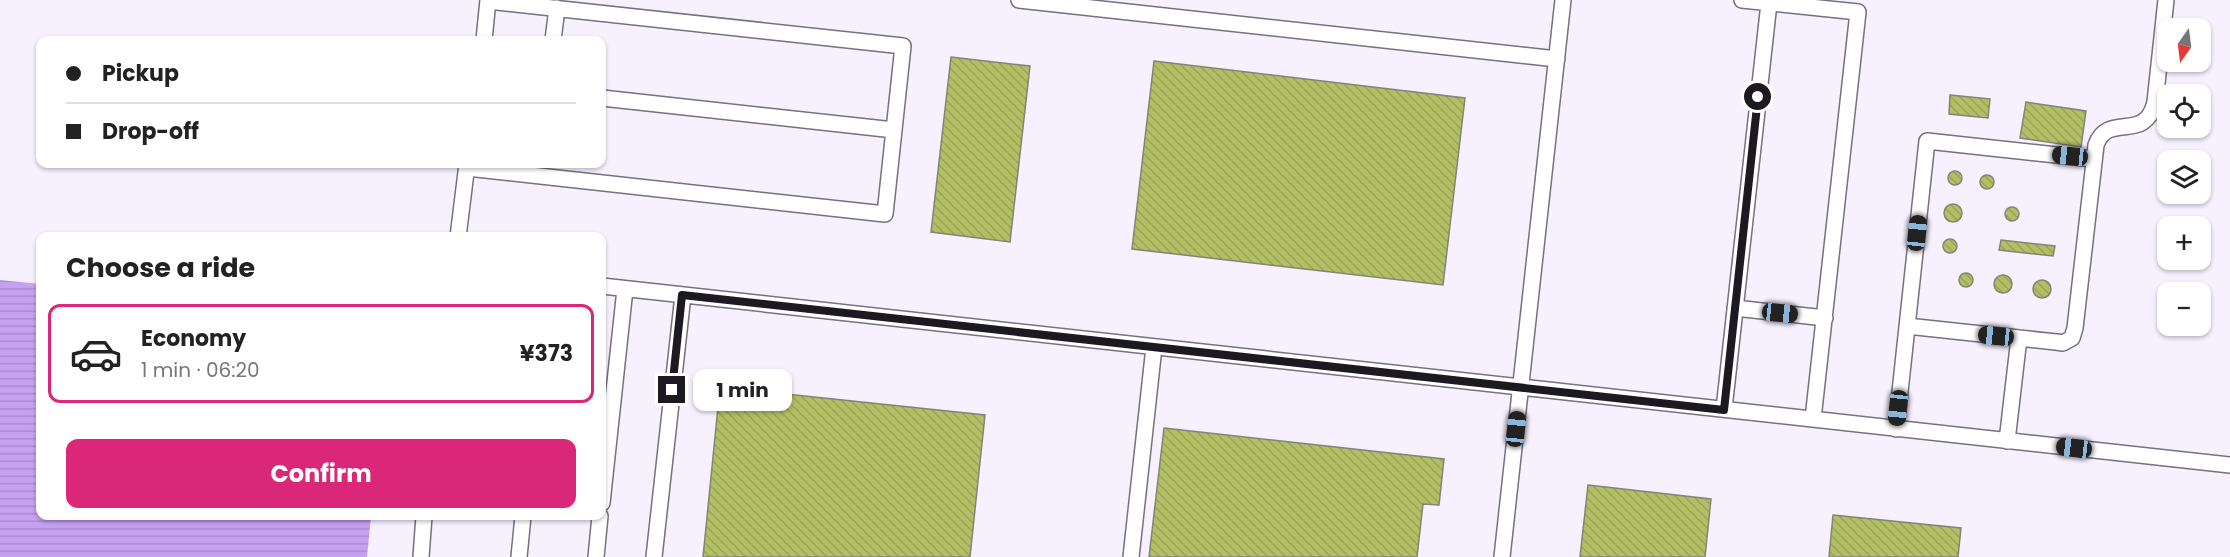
<!DOCTYPE html>
<html lang="en">
<head>
<meta charset="utf-8">
<style>
	:root { --surface:#fff; --page:#f2f2f2; --text:#222; --muted:#767676; --line:#e0e0e0; --accent:#db2777 }
	body { margin:0; font-family:Poppins,sans-serif; background:var(--page); color:var(--text); height:100vh; display:flex; flex-direction:column; font-size:22px; white-space:nowrap }
	* { box-sizing:border-box; margin:0 }
	p { font-size:20px; color:var(--muted) }
	.icon { flex:none; width:33px; height:33px; fill:none; stroke:currentColor; stroke-width:2; stroke-linecap:round; stroke-linejoin:round }
	.map { position:relative; flex:1; overflow:hidden }
	.drawer { position:absolute; left:36px; top:232px; width:570px; height:288px; display:flex; flex-direction:column; background:var(--surface); border-radius:12px; box-shadow:0 2px 4px #0004 }
	.drawer>* { flex:none }
	.top-card { position:absolute; left:36px; top:36px; width:570px; height:132px; border-radius:12px; box-shadow:0 2px 4px #0004; display:grid; align-content:center; height:132px; padding:0 30px; background:var(--surface) }
	.needle { width:39px; rotate:194deg }
	.fabs { position:absolute; left:2157px; top:18px; display:grid; gap:12px }
	.fabs a { display:grid; place-items:center; width:54px; height:54px; border-radius:12px; background:var(--surface); box-shadow:0 2px 4px #0004; font-size:30px }
	.end { position:absolute; width:27px; height:27px; margin:-14px; border:8px solid #1c1a20; background:#fff; box-shadow:0 0 0 3px #fff }
	.from { border-radius:50% }
	.bubble { position:absolute; height:42px; border-radius:12px; background:var(--surface); box-shadow:0 2px 4px #0004; font-size:20px; font-weight:700; line-height:42px; text-align:center }
	.car { position:absolute; width:18px; height:36px; margin:-18px -9px; border-radius:8px; box-shadow:0 0 4px 2px #0007; background:linear-gradient(#222 24%,#8ab4d8 0 40%,#222 0 76%,#8ab4d8 0 86%,#222 0) }
	.top-card b { display:flex; align-items:center; gap:21px; height:57px; font-size:22px }
	.top-card b+b { border-top:2px solid var(--line) }
	.top-card i { width:15px; height:15px; background:var(--text) }
	ul { padding:0; list-style:none }
	li { display:flex; align-items:center; gap:18px; height:99px; margin:0 12px 9px; padding:0 18px; border:3px solid var(--line); border-radius:12px }
	li div { flex:1 }
	li b { display:block; font-size:22px }
	li em { font-style:normal; font-weight:700 }
	li.selected { border-color:var(--accent) }
	li>.icon { width:54px; height:54px; stroke-width:1.5 }
	h2 { padding:0 30px; font-size:27px; line-height:72px }
	.action { display:flex; gap:12px; margin-top:auto; padding:12px 30px }
	.action a { flex:1; height:69px; border-radius:12px; background:var(--accent); color:#fff; font-size:24px; font-weight:700; line-height:69px; text-align:center }
	.map>svg:first-child { display:block }
	.water { fill:url(#water-rules) }
	.building { fill:url(#building-back-hatch); stroke:#828576; stroke-width:1.5 }
	.lines { fill:none; stroke-linecap:round; stroke-linejoin:round }
	.service-casing { stroke:#76707f; stroke-width:18 }
	.service { stroke:#fff; stroke-width:15 }
	.route { stroke:#1c1a20; stroke-width:8 }
</style>
</head>
<body>
<div class="map">
<svg width="2230" height="557" viewBox="0 0 2230 557">
	<defs>
		<pattern id="water-rules" width="6" height="5" patternUnits="userSpaceOnUse" patternTransform="scale(1.5)"><rect width="6" height="5" fill="#c6a1f1"/><path d="M0 2.5h6" fill="none" stroke="#aa8ace"/></pattern>
		<pattern id="building-back-hatch" width="6" height="6" patternUnits="userSpaceOnUse" patternTransform="scale(1.5)"><rect width="6" height="6" fill="#b2bf64"/><path d="M-1 5l2 2M0 0l6 6M5-1l2 2" fill="none" stroke="#98a456"/></pattern>
	</defs>
	<rect width="100%" height="100%" fill="#f7f1ff"/>
	<path class="water" d="M0 280 40 284V516H371L367 557H0Z"/>
	<path class="building" d="M951 57 1030 66 1010 242 931 232Z
		M1154 61 1465 98 1443 285 1132 249Z
		M1950 95 1990 99 1988 118 1949 114Z
		M2026 102 2086 111 2081 147 2020 138Z
		M1948 178a7 7 0 1 1 14 0a7 7 0 1 1-14 0Z
		M1980 182a7 7 0 1 1 14 0a7 7 0 1 1-14 0Z
		M1944 213a9 9 0 1 1 18 0a9 9 0 1 1-18 0Z
		M2005 214a7 7 0 1 1 14 0a7 7 0 1 1-14 0Z
		M1943 246a7 7 0 1 1 14 0a7 7 0 1 1-14 0Z
		M2001 240 2055 246 2053 256 1999 250Z
		M1959 280a7 7 0 1 1 14 0a7 7 0 1 1-14 0Z
		M1994 284a9 9 0 1 1 18 0a9 9 0 1 1-18 0Z
		M2033 289a9 9 0 1 1 18 0a9 9 0 1 1-18 0Z
		M720 387 985 415 970 557H703Z
		M1164 428 1444 459 1439 505 1423 504 1417 557H1149Z
		M1588 485 1711 499 1705 557H1580Z
		M1833 515 1961 528 1958 557H1829Z"/>
	<g class="lines">
		<g class="service-casing">
			<path id="service" d="M1019 0 1557 59
				M1742 0 1858 12 1813 419
				M484 40 488 0
				M553 40 557 8
				M602 98 894 130
				M467 168 885 214 903 46 488 1
				M458 237 467 164
				M602 286 2230 465
				M1735 308 1825 318
				M1907 326 2056 342 2063 343 2072 338 2075 328 2096 145C2108 111 2145 144 2155 102L2166 0
				M1724 409 1769 3
				M1896 429 1927 141 2093 159
				M2007 441 2019 338
				M602 503 625 289
				M421 557 424 516
				M519 557 523 516
				M596 557 600 516
				M654 557 683 295
				M1131 557 1154 347
				M1502 557 1563 0"/>
		</g>
		<use href="#service" class="service"/>
	</g>
	<g class="lines">
		<path class="route" d="M672 390 682 295 1724 410 1758 97"/>
	</g>
</svg>
<div class="fabs">
<a><svg class="needle" viewBox="-14 -14 28 28"><path d="M0-13l5 13h-10z" fill="#e53935"/><path d="M0 13l5-13h-10z" fill="#767676"/></svg></a>
<a><svg class="icon" aria-label="locate" viewBox="0 0 24 24"><circle cx="12" cy="12" r="6"/><path d="M12 2v4M12 18v4M2 12h4M18 12h4"/></svg></a>
<a><svg class="icon" aria-label="layers" viewBox="0 0 24 24"><path d="M12 4l9 5-9 5-9-5zM3 14l9 5 9-5"/></svg></a>
<a>+</a>
<a>−</a>
</div>
<i class="end from" style="left:1758px;top:97px"></i>
<i class="end" style="left:672px;top:390px"></i>
<div class="bubble" style="left:693px;top:369px;width:99px">1 min</div>
<i class="car" style="left:2070px;top:156px;rotate:276deg"></i>
<i class="car" style="left:1917px;top:233px;rotate:6deg"></i>
<i class="car" style="left:1780px;top:313px;rotate:96deg"></i>
<i class="car" style="left:1996px;top:336px;rotate:276deg"></i>
<i class="car" style="left:1898px;top:408px;rotate:186deg"></i>
<i class="car" style="left:1516px;top:429px;rotate:6deg"></i>
<i class="car" style="left:2074px;top:448px;rotate:277deg"></i>
<div class="top-card">
<b><i class="from"></i>Pickup</b>
<b><i></i>Drop-off</b>
</div>
<section class="drawer">
<h2>Choose a ride</h2>
<ul>
<li class="selected"><svg class="icon" aria-label="car" viewBox="0 0 24 24"><path d="M5 17H2v-5l4-1 3-4h7l3 4 3 1v5h-3M9 17h6M6 11h13"/><circle cx="7" cy="17" r="2"/><circle cx="17" cy="17" r="2"/></svg><div><b>Economy</b><p>1 min · 06:20</p></div><em>¥373</em></li>
</ul>
<div class="action"><a>Confirm</a></div>
</section>
</div>
</body>
</html>
